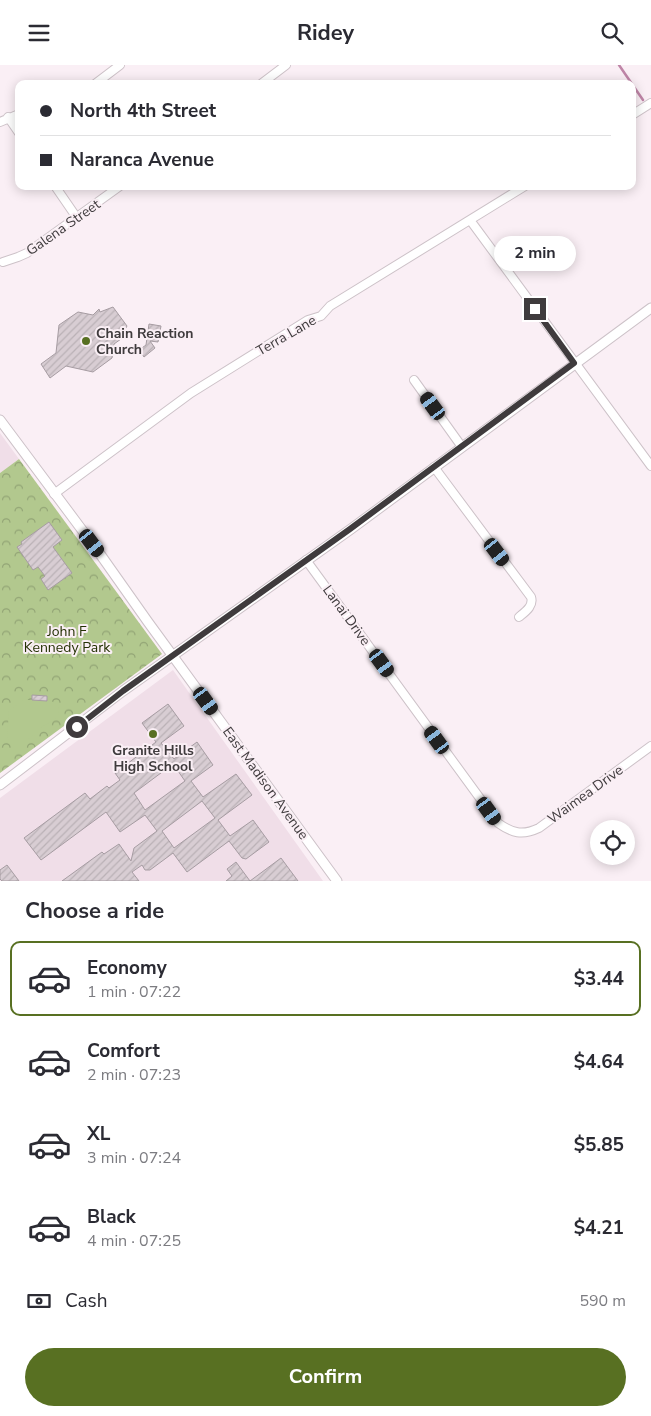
<!DOCTYPE html>
<html lang="en">
<head>
<meta charset="utf-8">
<style>
	:root { --surface:#fff; --page:#f2f2f3; --text:#2b2b33; --muted:#7c7c81; --line:#e1e1e2; --accent:#587022 }
	body { margin:0; font-family:"Nunito Sans",sans-serif; background:var(--page); color:var(--text); height:100vh; display:flex; flex-direction:column; font-size:19px; white-space:nowrap }
	* { box-sizing:border-box; margin:0 }
	p { font-size:16px; color:var(--muted) }
	.icon { flex:none; width:28px; height:28px; fill:none; stroke:currentColor; stroke-width:2; stroke-linecap:round; stroke-linejoin:round }
	.map { position:relative; height:816px; overflow:hidden }
	.panel { display:flex; flex-direction:column; background:var(--surface); flex:1 }
	.panel>* { flex:none }
	.hud { position:absolute; left:15px; top:15px; width:621px; height:110px; border-radius:10px; box-shadow:0 2px 12px #0003; display:grid; align-content:center; height:110px; padding:0 25px; background:var(--surface) }
	.tools { position:absolute; left:590px; top:755px; display:grid; gap:10px }
	.tools a { display:grid; place-items:center; width:45px; height:45px; border-radius:50%; background:var(--surface); box-shadow:0 2px 12px #0003; font-size:25px }
	.end { position:absolute; width:22px; height:22px; margin:-11px; border:6px solid #3f3b3d; background:#fff; box-shadow:0 0 0 2px #fff }
	.from { border-radius:50% }
	.bubble { position:absolute; height:35px; border-radius:18px; background:var(--surface); box-shadow:0 2px 12px #0003; font-size:16px; font-weight:700; line-height:35px; text-align:center }
	.car { position:absolute; width:15px; height:30px; margin:-15px -8px; border-radius:6px; box-shadow:0 0 4px 1px #0007; background:linear-gradient(#222 24%,#8ab4d8 0 40%,#222 0 76%,#8ab4d8 0 86%,#222 0) }
	.hud b { display:flex; align-items:center; gap:18px; height:48px; font-size:19px }
	.hud b+b { border-top:1px solid var(--line) }
	.hud i { width:12px; height:12px; background:var(--text) }
	ul { padding:0; list-style:none }
	li { display:flex; align-items:center; gap:15px; height:75px; margin:0 10px 8px; padding:0 15px; border:2px solid transparent; border-radius:10px }
	li div { flex:1 }
	li b { display:block; font-size:19px }
	li em { font-style:normal; font-weight:700 }
	li.active { border-color:var(--accent) }
	li>.icon { width:45px; height:45px; stroke-width:1.5 }
	h2 { padding:0 25px; font-size:22px; line-height:60px }
	.pay { display:flex; align-items:center; gap:12px; height:55px; padding:0 25px; font-size:19px }
	.pay p { margin-inline-start:auto }
	.action { display:flex; gap:10px; margin-top:auto; padding:10px 25px }
	.action a { flex:1; height:58px; border-radius:30px; background:var(--accent); color:#fff; font-size:20px; font-weight:700; line-height:58px; text-align:center }
	header { display:flex; justify-content:space-between; align-items:center; height:65px; padding:0 25px; background:var(--surface); font-size:22px; font-weight:700 }
	.map>svg:first-child { display:block }
	.built { fill:#f0dee8 }
	.park { fill:url(#park-crowns) }
	.pitch { fill:#b2c88e }
	.lines { fill:none; stroke-linecap:round; stroke-linejoin:round }
	.stream { stroke:#bf85a7; stroke-width:2.5 }
	.building { fill:url(#building-hatch); stroke:#a69ca2; fill-rule:evenodd }
	.minor-casing { stroke:#cdc2c8; stroke-width:10 }
	.tertiary-casing { stroke:#cdc2c8; stroke-width:11 }
	.minor { stroke:#fff; stroke-width:8 }
	.tertiary { stroke:#fff; stroke-width:9 }
	.route { stroke:#3f3b3d; stroke-width:6 }
	.poi-dot { fill:#587022; stroke:#faeff5; stroke-width:2 }
	.labels { text-anchor:middle; stroke-width:4; stroke-linejoin:round; paint-order:stroke }
	.street-label { font-size:14px; fill:#3f3b3d; stroke:#faeff5 }
	.poi-label { font-size:14px; font-weight:bold; fill:#3f3b3d; stroke:#faeff5; text-anchor:start }
	.park-label { font-size:14px; fill:#243104; stroke:#faeff5 }
</style>
</head>
<body>
<header><svg class="icon" aria-label="menu" viewBox="0 0 24 24"><path d="M4 6h16M4 12h16M4 18h16"/></svg>Ridey<svg class="icon" aria-label="search" viewBox="0 0 24 24"><circle cx="10" cy="10" r="6"/><path d="M15 15l6 6"/></svg></header>
<div class="map">
<svg width="651" height="816" viewBox="0 0 651 816">
	<defs>
		<pattern id="park-crowns" width="20" height="18" patternUnits="userSpaceOnUse" patternTransform="scale(1.25)"><rect width="20" height="18" fill="#b2c88e"/><path d="M2 6a3 3 0 1 1 6 0M12 15a3 3 0 1 1 6 0" fill="none" stroke="#92a475"/></pattern>
		<pattern id="building-hatch" width="6" height="6" patternUnits="userSpaceOnUse" patternTransform="scale(1.25)"><rect width="6" height="6" fill="#d8cdd3"/><path d="M-1 1l2-2M0 6l6-6M5 7l2-2" fill="none" stroke="#bab1b6"/></pattern>
	</defs>
	<rect width="100%" height="100%" fill="#faeff5"/>
	<path class="built" d="M0 368 19 394 0 408Z
		M173 605 323 816H0V733Z"/>
	<path class="park" d="M19 394 162 589 0 708V408Z"/>
	<path class="pitch" d="M23 635C31 635 43 635 51 636 57 638 62 646 57 652 53 656 45 660 40 663L41 665 26 676 25 674 19 679H13L7 673 9 646Z"/>
	<g class="lines">
		<path class="stream" d="M619 0 632 19
			M632 19 643 35"/>
	</g>
	<path class="building" d="M113 242 127 261 120 273 121 274 114 279 112 293 93 307 66 301 50 313 41 299 56 288 59 260 78 247 93 250 99 244 100 247Z
		M149 259 161 261 158 277 150 276 155 283 144 292 139 285 146 280Z
		M49 457 62 475 53 482 72 508 48 525 41 514 45 511 38 502 33 505 17 482 22 479 21 477Z
		M32 630 47 631V636L32 635Z
		M168 639 184 661 161 678 174 694 197 677 213 700 191 716 203 732 236 709 252 730 218 755 230 771 253 755 269 777 246 794 242 793 229 776 187 807 173 788 150 805H145L142 800 132 807 139 816H62L102 787 104 789 119 779 131 796 134 783 157 766 145 750 120 767 106 747 41 795 24 773 85 728 90 734 107 721 109 723 120 715 115 708 156 677 142 658ZM173 699 185 716 145 745 134 728ZM202 736 215 753 174 783 162 766Z
		M281 793 298 816H250Z
		M236 797 250 816H226L232 811 227 804Z
		M7 800 19 816H2L0 814V805Z"/>
	<g class="lines">
		<g class="minor-casing">
			<path id="minor" d="M95 19 120 0
				M261 19 286 0
				M632 50 651 38
				M8 52 19 68
				M0 57 19 49
				M55 121 77 153
				M470 155 651 401
				M3 197 18 192 27 188 120 121
				M414 315 462 382
				M434 402 531 532C534 541 525 547 519 552
				M54 429 191 328 308 255 321 251 330 241 525 121
				M306 495 498 758C512 768 522 771 539 763L651 681"/>
		</g>
		<g class="tertiary-casing">
			<path id="tertiary" d="M0 355 100 489 148 557 337 816
				M0 720 123 626 351 464 651 243"/>
		</g>
		<use href="#minor" class="minor"/>
		<use href="#tertiary" class="tertiary"/>
	</g>
	<g class="lines">
		<path class="route" d="M77 662 123 626 350 464 574 298 535 244"/>
	</g>
	<g class="poi-dot">
		<circle cx="86" cy="276" r="5"/>
		<circle cx="153" cy="669" r="5"/>
	</g>
	<g class="labels">
		<g class="street-label">
			<text transform="translate(63 162) rotate(-35)" y="5">Galena Street</text>
			<text transform="translate(286 270) rotate(-30)" y="5">Terra Lane</text>
			<text transform="translate(347 550) rotate(54)" y="5">Lanai Drive</text>
			<text transform="translate(266 718) rotate(54)" y="5">East Madison Avenue</text>
			<text transform="translate(585 729) rotate(-36)" y="5">Waimea Drive</text>
		</g>
		<g class="poi-label">
			<text x="96" y="273">Chain Reaction<tspan x="96" dy="16">Church</tspan></text>
			<text x="153" y="690" text-anchor="middle">Granite Hills<tspan x="153" dy="16">High School</tspan></text>
		</g>
		<g class="park-label">
			<text x="67" y="571">John F<tspan x="67" dy="16">Kennedy Park</tspan></text>
		</g>
	</g>
</svg>
<div class="tools">
<a><svg class="icon" aria-label="locate" viewBox="0 0 24 24"><circle cx="12" cy="12" r="6"/><path d="M12 2v4M12 18v4M2 12h4M18 12h4"/></svg></a>
</div>
<i class="end from" style="left:77px;top:662px"></i>
<i class="end" style="left:535px;top:244px"></i>
<div class="bubble" style="left:494px;top:171px;width:82px">2 min</div>
<i class="car" style="left:433px;top:341px;rotate:324deg"></i>
<i class="car" style="left:92px;top:478px;rotate:143deg"></i>
<i class="car" style="left:497px;top:487px;rotate:143deg"></i>
<i class="car" style="left:382px;top:598px;rotate:144deg"></i>
<i class="car" style="left:206px;top:636px;rotate:144deg"></i>
<i class="car" style="left:437px;top:675px;rotate:324deg"></i>
<i class="car" style="left:489px;top:746px;rotate:144deg"></i>
<div class="hud">
<b><i class="from"></i>North 4th Street</b>
<b><i></i>Naranca Avenue</b>
</div>
</div>
<section class="panel">
<h2>Choose a ride</h2>
<ul>
<li class="active"><svg class="icon" aria-label="car" viewBox="0 0 24 24"><path d="M5 17H2v-5l4-1 3-4h7l3 4 3 1v5h-3M9 17h6M6 11h13"/><circle cx="7" cy="17" r="2"/><circle cx="17" cy="17" r="2"/></svg><div><b>Economy</b><p>1 min · 07:22</p></div><em>$3.44</em></li>
<li><svg class="icon" aria-label="car" viewBox="0 0 24 24"><path d="M5 17H2v-5l4-1 3-4h7l3 4 3 1v5h-3M9 17h6M6 11h13"/><circle cx="7" cy="17" r="2"/><circle cx="17" cy="17" r="2"/></svg><div><b>Comfort</b><p>2 min · 07:23</p></div><em>$4.64</em></li>
<li><svg class="icon" aria-label="car" viewBox="0 0 24 24"><path d="M5 17H2v-5l4-1 3-4h7l3 4 3 1v5h-3M9 17h6M6 11h13"/><circle cx="7" cy="17" r="2"/><circle cx="17" cy="17" r="2"/></svg><div><b>XL</b><p>3 min · 07:24</p></div><em>$5.85</em></li>
<li><svg class="icon" aria-label="car" viewBox="0 0 24 24"><path d="M5 17H2v-5l4-1 3-4h7l3 4 3 1v5h-3M9 17h6M6 11h13"/><circle cx="7" cy="17" r="2"/><circle cx="17" cy="17" r="2"/></svg><div><b>Black</b><p>4 min · 07:25</p></div><em>$4.21</em></li>
</ul>
<div class="pay"><svg class="icon" aria-label="cash" viewBox="0 0 24 24"><path d="M3 7h18v10H3z"/><circle cx="12" cy="12" r="2"/></svg>Cash<p>590 m</p></div>
<div class="action"><a>Confirm</a></div>
</section>
</body>
</html>
